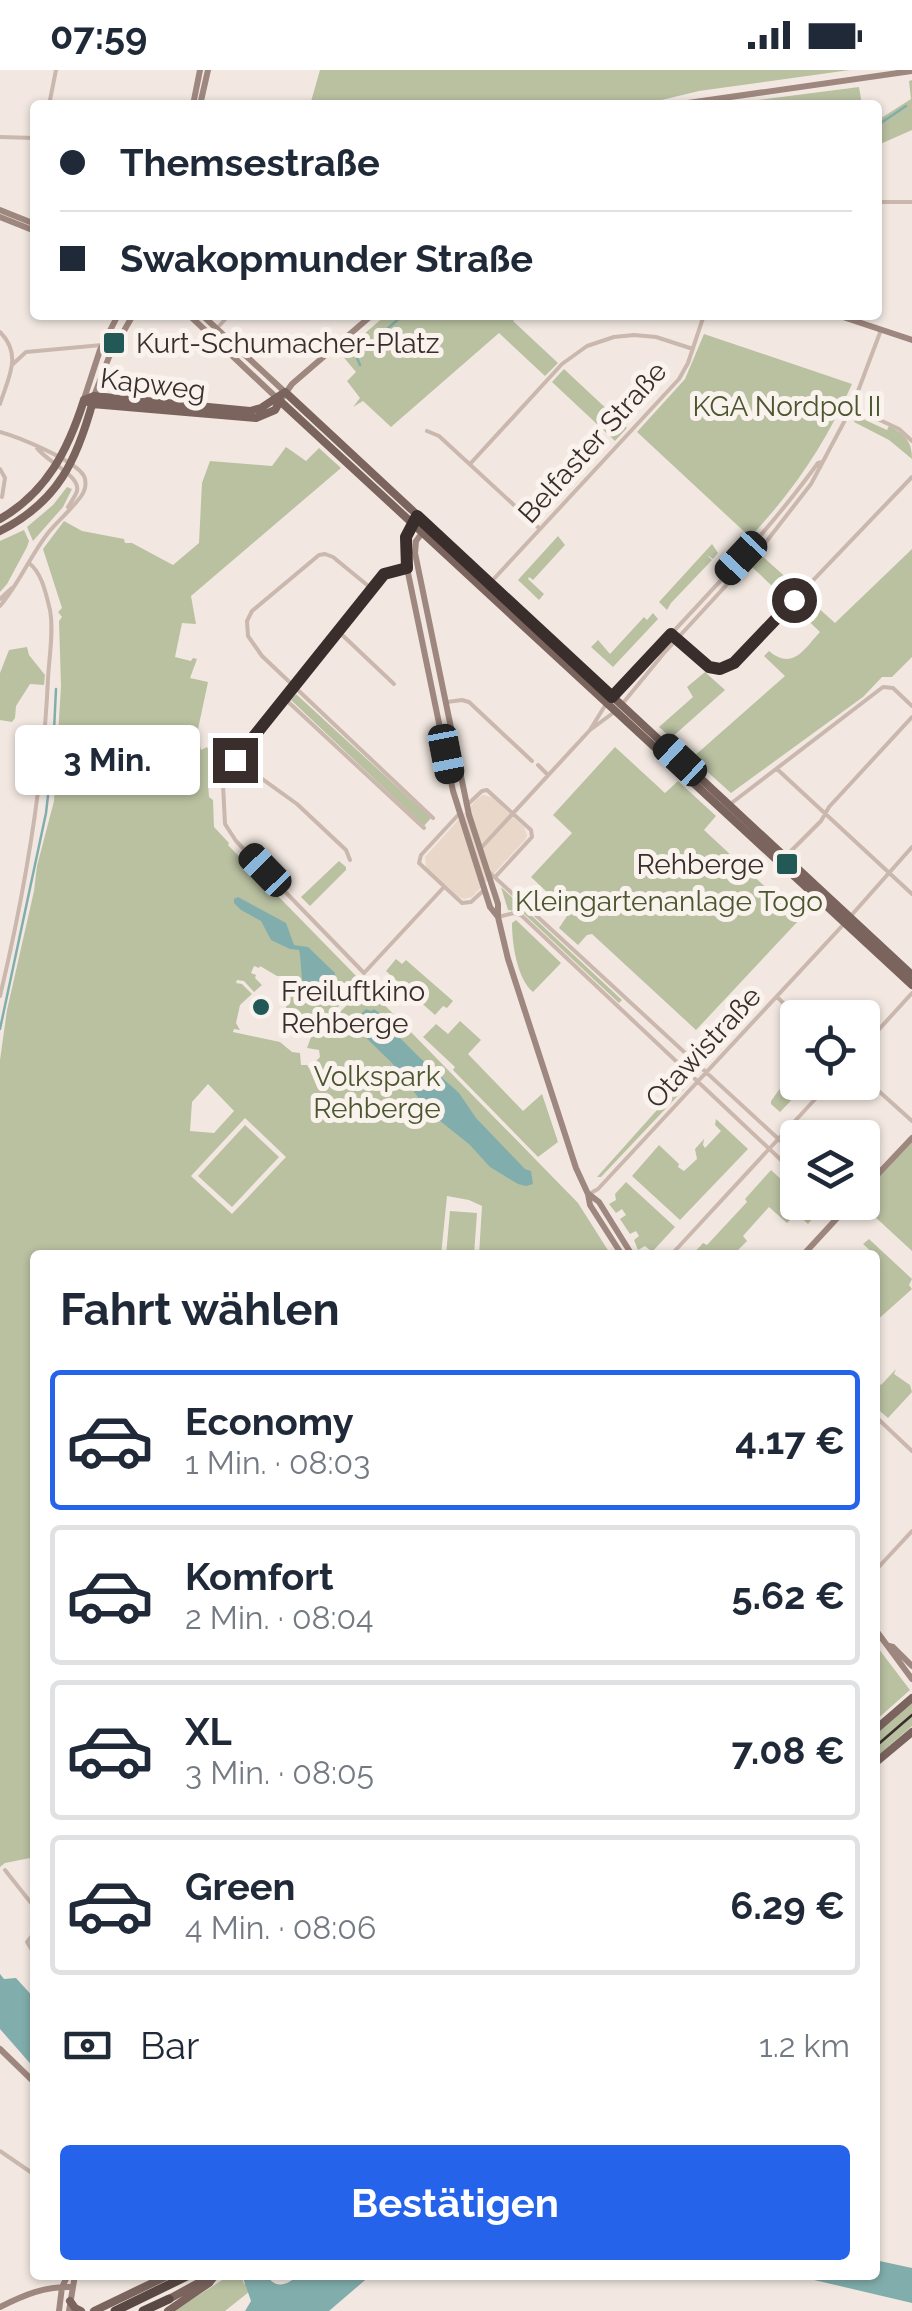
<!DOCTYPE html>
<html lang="de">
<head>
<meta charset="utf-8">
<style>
	:root { --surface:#fff; --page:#f2f2f3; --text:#1f2937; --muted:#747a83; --line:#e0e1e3; --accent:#2563eb }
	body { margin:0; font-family:Raleway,sans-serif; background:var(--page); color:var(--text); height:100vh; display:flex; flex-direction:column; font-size:38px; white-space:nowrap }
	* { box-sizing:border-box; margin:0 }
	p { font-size:32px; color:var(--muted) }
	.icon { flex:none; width:55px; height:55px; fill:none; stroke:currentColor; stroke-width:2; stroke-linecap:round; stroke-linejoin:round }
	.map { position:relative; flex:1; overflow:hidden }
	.side { position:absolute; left:30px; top:1180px; width:850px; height:1030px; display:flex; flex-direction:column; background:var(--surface); border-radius:10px; box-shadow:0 2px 8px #0004 }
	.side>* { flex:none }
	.hud { position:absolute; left:30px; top:30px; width:852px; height:220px; border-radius:10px; box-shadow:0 2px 8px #0004; display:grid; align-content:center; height:220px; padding:0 30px; background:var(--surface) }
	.tools { position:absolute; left:780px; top:930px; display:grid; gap:20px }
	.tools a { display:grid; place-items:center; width:100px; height:100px; border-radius:10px; background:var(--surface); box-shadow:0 2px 8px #0004; font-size:50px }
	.end { position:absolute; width:45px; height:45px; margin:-22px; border:12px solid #392e2b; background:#fff; box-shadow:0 0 0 5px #fff }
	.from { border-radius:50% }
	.bubble { position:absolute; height:70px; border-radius:10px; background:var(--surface); box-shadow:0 2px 8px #0004; font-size:32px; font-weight:700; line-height:70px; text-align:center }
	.car { position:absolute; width:30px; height:60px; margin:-30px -15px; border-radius:12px; box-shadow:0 0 8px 2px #0007; background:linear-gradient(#222 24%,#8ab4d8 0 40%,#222 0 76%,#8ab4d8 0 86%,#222 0) }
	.hud b { display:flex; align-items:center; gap:35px; height:95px; font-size:38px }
	.hud b+b { border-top:2px solid var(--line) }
	.hud i { width:25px; height:25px; background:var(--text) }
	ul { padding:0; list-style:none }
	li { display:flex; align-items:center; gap:30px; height:140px; margin:0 20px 15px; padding:0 10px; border:5px solid var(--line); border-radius:10px }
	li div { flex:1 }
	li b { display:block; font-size:38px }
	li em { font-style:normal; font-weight:700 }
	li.on { border-color:var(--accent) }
	li>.icon { width:90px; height:90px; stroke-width:1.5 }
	h2 { padding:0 30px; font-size:45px; line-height:120px }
	.pay { display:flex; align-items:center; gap:25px; height:110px; padding:0 30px; font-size:38px }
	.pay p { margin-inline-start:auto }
	.cta { display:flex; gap:20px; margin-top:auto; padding:20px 30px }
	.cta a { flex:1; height:115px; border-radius:10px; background:var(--accent); color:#fff; font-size:40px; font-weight:700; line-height:115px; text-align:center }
	.status { display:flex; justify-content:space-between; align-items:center; height:70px; padding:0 50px; background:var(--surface); direction:ltr }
	.status svg { height:28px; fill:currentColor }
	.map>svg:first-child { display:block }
	.green { fill:#b9c1a1; fill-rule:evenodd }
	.plaza { fill:#e9d8c9 }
	.water { fill:#81aeac }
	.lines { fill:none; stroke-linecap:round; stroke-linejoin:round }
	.stream { stroke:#81aeac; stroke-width:2.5 }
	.street { stroke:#cab7ad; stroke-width:4 }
	.secondary { stroke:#9e877e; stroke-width:6 }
	.primary { stroke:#7a645d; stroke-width:8 }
	.highway { stroke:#594843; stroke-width:9 }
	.tram { stroke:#392e2b; stroke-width:2.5 }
	.route { stroke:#392e2b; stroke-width:12 }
	.poi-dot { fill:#225957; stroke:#faf3ed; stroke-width:4 }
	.labels { text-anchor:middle; stroke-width:10; stroke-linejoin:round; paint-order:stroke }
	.poi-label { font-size:28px; fill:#392e2b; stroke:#faf3ed; text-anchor:start }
	.street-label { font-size:28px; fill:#392e2b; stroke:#faf3ed }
	.park-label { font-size:28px; fill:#4c5630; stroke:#faf3ed }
</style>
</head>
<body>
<div class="status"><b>07:59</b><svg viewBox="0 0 49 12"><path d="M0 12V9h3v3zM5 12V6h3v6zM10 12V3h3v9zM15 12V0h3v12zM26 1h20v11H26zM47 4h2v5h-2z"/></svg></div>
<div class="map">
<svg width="912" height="2241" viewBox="0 0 912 2241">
	<rect width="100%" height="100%" fill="#f2e8e1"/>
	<path class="green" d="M320 0H850L699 21 641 35H310Z
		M912 10V60L878 75V50L911 29 909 11Z
		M859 17 862 35H821V31L820 35H719Z
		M386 245H519L513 251 558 293 545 306 499 263 391 357 363 331 353 337 360 328 347 311 356 302 341 284Z
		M704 264 852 314C827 371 793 422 750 467L637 362 685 309Z
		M564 299 627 358 615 371 552 312Z
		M858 343 866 346 865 350 887 360 889 356C905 364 912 371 912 389L889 370 854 352Z
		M286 377 306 391 319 378 341 398 191 526 196 554 182 553 175 587 191 591 193 588 197 589 190 608 208 612 197 664 201 680 207 677 213 689 223 693 208 712 209 727 213 730 214 757 229 773 228 775 362 912 332 943 303 967 301 944H296V955H288L283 906H277L260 896 259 898 254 896 251 903 256 905 255 908 262 915 254 922 244 911 237 910 236 913 242 914 252 924 240 935 236 953 240 960 234 959 233 962 280 972 292 982 300 983 301 995H307L309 998 320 987 319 980 307 978 311 967 335 947 366 916 578 1133 611 1185H479L482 1136 469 1130 447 1126 441 1185H35V1787L5 1793 0 1797V990L7 940 34 821 37 796 54 731 61 616 59 551 62 547 58 542 62 538 43 479 64 451 82 461 124 469 125 473H132L173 495 199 473 202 413 210 391 272 396ZM208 1014 234 1041 214 1063 190 1061 192 1032ZM245 1048 286 1087 232 1144 191 1106Z
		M67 417 72 419 63 437 33 471 27 457 53 435Z
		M24 460 29 471 27 477 7 514 0 522V471Z
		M558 466 565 475 533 510 529 507 528 509 544 524 539 530 518 510Z
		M712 474 718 483 713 489 707 485 712 490 671 533 667 540 659 532Z
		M912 479V587L892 607H882L863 627 731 723 692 688 785 606 764 586 769 581C793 601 804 579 820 562L794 537 805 526 835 553Z
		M762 486 799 519 788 531 752 497Z
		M653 543 658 549 613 597 591 577 598 570 610 584 644 547 647 550Z
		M27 577 29 585 45 605 44 615 30 614 16 636 15 648 12 652 0 650V603L9 580Z
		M705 602 725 620 671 668 659 657 693 627 687 617Z
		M296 624 431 748 424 756 291 630Z
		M615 677 665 723 678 711 716 746 704 760 800 849 696 960 592 864 587 865 578 875 559 858 569 843 531 807 572 763 553 745Z
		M339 791 346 797V800L310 836 301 827Z
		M501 817 622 930 619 933 522 842 508 840Z
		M516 850 561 893 533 922C517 909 512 873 512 853Z
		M396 889 402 894 406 890 453 931 447 938 443 936 435 945 386 901Z
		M460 951 481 970 468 984 523 1041 542 1024 558 1072 538 1087 453 1000 455 997 423 967 436 954 448 964Z
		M797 999 798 1012 808 1013 780 1042 771 1034V1031L786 1010Z
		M683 1011 688 1015 601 1107H597Z
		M716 1049 748 1079 680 1150 632 1106 659 1075 679 1094 678 1097 684 1101 697 1089 695 1079 704 1069 703 1075 705 1078 721 1061 715 1055Z
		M245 1055 279 1087 232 1137 198 1106Z
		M912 1070V1181L860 1133 862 1132 863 1124Z
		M771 1100 797 1124 798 1132 807 1133 817 1142 808 1154 797 1144 787 1153 769 1137 743 1166 747 1171 733 1185H692L703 1173 707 1175 747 1132 745 1129Z
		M626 1112 675 1157 652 1182 645 1176 638 1180 634 1170 639 1166 636 1161 630 1164 620 1149 626 1145 622 1139 616 1143 609 1134 616 1130 615 1124Z
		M450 1141 477 1143 474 1185H446Z
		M869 1169 912 1209 909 1215 912 1219 875 1252V1192L878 1188 863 1174Z
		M896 1299 894 1304 910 1315 912 1322 888 1348 875 1337V1310L881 1315Z
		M875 1574 910 1620 875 1651Z
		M912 1632V1656L875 1688V1664Z
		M230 2205H241L244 2214 255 2205H270L225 2241H174Z"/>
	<path class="plaza" d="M483 725 492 727 524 757 527 765 526 769 472 827 464 829 459 827 426 797 425 787 478 728Z"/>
	<path class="water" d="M238 827 286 853 294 875 308 877 335 903 334 914 339 923 330 935C296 936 304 903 299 880L290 879 271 870 261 851 241 840 234 833V829Z
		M366 939 371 941 374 939 386 948 401 969 419 987 459 1023 476 1048 525 1099 531 1101 533 1114 526 1116 518 1114 490 1097 469 1074 430 1043 392 993 358 960 349 947 360 945Z
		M0 1904 4 1909 16 1908 35 1929 32 1940 35 1944V1999L0 1959Z
		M875 2190 912 2198V2233L793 2205H875Z
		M242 2205H267C275 2220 288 2215 298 2205H371L329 2241H245L251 2231Z"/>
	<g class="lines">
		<path class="stream" d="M878 55 906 36
			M360 295 357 288 360 283 403 245
			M0 959 46 743 53 682 56 619"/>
		<path class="street" d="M49 35 56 0
			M0 67 35 68
			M878 132H912
			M0 262C23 285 8 308 0 334
			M211 265 229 245
			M13 294 26 282 102 275
			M852 337 899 359 912 371
			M427 361 439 366 540 459
			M0 362C18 367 75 390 84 406 86 410 86 417 84 421 81 431 56 452 48 463 30 486 19 514 0 536
			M37 378C46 391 81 406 77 421 75 427 71 432 68 437
			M470 394 562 294 587 276 614 267 634 265 656 267 693 279
			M0 399 5 408 2 427
			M407 498 384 504 225 701 223 715 225 754 236 771 364 903 444 817
			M491 512 679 309 688 293 704 245
			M372 519 333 487 325 484 319 485 252 541 247 551 248 566 262 586 433 748
			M0 529 12 518
			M338 561 394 614
			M671 564C690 581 704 605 732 595L912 407
			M612 627C683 550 757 477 818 393L822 392
			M284 628 424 758
			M447 632 462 630 469 632 532 691
			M623 633 664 583 766 472 811 414 852 337 881 260
			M590 660 606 634
			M538 695 548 705
			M247 698 297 734 346 780 350 790
			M777 699 912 824
			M467 735 482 721 487 720 531 760 532 767 496 806
			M729 735 883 617 893 618 912 636
			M459 744 421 785 419 793 462 833 471 832 484 820
			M480 779 590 660 613 643
			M785 787 821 751 829 737 912 647
			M489 802 798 1087
			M498 847 514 843 521 845 798 1106
			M849 848 912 777
			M0 926C25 821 43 716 48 609 49 587 54 561 50 540 46 524 42 503 29 493
			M777 927 799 948
			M862 978 912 923
			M862 1006 912 1051
			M589 1124 598 1119 843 855
			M827 1132 840 1145
			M671 1185 831 1012
			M875 1346 912 1381
			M875 1501 912 1461
			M5 1800 35 1838
			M35 1862 27 1872 35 1885
			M0 2081 35 2105"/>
		<path class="secondary" d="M193 35 200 0
			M200 35 208 0
			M674 35 912 1
			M0 140 35 154
			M0 147 35 161
			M189 245 280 331 292 314 372 245
			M202 245 285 322
			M837 245 912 270
			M94 326 109 287 133 245
			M84 329 100 280 118 245
			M417 446C404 462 405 479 407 498L453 721 490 837 498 847
			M425 459 416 471 415 483 469 745 498 834V847L508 889 576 1098 588 1124 590 1135 622 1185
			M862 1121 912 1068
			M590 1125 599 1132 632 1185
			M803 1185 852 1132
			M875 1559 912 1609
			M889 1576 893 1577 912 1596
			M0 1979 35 2013
			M0 2237C24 2225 45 2216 72 2217
			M59 2241 62 2217 68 2205
			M69 2241 75 2205"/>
		<path class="primary" d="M84 330 92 334 256 348 275 340 280 331 912 915
			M84 330 94 326 250 341 261 338 285 322 912 905
			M0 449C47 422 68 380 84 330
			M0 461C58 432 77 390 93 331
			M875 1660 912 1628
			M875 1693 912 1662
			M169 2229 213 2205
			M70 2231 75 2238 81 2241
			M94 2241 169 2205
			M168 2241 209 2213 215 2205"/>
		<path class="highway" d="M115 2241 189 2205
			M143 2241 169 2229"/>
		<path class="tram" d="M875 1677 912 1645"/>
	</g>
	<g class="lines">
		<path class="route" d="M235 690 384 504 407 498 406 467 417 446 612 627 671 564 709 597 720 599 734 593 794 530"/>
	</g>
	<g class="poi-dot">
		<rect x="102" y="261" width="24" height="24" rx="5"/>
		<rect x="775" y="782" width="24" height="24" rx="5"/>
		<circle cx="261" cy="937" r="10"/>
	</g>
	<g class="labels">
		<g class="poi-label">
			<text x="136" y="283">Kurt-Schumacher-Platz</text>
			<text x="764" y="804" text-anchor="end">Rehberge</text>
			<text x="281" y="931">Freiluftkino<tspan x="281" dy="32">Rehberge</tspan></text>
		</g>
		<g class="street-label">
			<text transform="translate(153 314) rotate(7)" y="10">Kapweg</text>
			<text transform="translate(592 372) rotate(-48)" y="10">Belfaster Straße</text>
			<text transform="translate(703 977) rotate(-47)" y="10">Otawistraße</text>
		</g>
		<g class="park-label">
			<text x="787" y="346">KGA Nordpol II</text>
			<text x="669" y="841">Kleingartenanlage Togo</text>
			<text x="377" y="1016">Volkspark<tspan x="377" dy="32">Rehberge</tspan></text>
		</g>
	</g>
</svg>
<div class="tools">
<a><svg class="icon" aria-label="locate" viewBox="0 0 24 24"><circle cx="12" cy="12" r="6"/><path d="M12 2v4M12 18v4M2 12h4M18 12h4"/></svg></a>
<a><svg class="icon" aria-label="layers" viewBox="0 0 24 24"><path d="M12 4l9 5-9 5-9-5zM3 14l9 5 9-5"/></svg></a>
</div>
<i class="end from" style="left:794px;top:530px"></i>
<i class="end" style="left:235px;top:690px"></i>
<div class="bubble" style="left:15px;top:655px;width:185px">3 Min.</div>
<i class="car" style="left:741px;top:488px;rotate:223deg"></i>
<i class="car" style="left:446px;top:684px;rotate:169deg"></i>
<i class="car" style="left:680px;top:690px;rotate:313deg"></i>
<i class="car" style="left:265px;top:800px;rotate:316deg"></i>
<div class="hud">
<b><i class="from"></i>Themsestraße</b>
<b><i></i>Swakopmunder Straße</b>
</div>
<section class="side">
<h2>Fahrt wählen</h2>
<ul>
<li class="on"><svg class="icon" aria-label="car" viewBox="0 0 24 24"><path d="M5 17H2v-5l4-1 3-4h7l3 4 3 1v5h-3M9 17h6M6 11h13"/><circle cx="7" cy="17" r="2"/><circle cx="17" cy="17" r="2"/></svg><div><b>Economy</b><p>1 Min. · 08:03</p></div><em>4.17 €</em></li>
<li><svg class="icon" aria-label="car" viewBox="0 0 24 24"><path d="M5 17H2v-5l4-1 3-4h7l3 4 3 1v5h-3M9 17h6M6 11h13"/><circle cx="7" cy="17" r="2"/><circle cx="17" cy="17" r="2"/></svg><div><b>Komfort</b><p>2 Min. · 08:04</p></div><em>5.62 €</em></li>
<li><svg class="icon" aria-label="car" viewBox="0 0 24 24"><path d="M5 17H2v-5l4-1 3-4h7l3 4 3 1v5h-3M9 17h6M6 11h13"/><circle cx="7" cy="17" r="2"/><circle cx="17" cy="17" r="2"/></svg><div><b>XL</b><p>3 Min. · 08:05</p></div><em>7.08 €</em></li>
<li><svg class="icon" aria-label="car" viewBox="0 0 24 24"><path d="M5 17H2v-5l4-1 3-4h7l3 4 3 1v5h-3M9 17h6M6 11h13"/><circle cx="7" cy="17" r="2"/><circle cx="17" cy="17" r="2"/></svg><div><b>Green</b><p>4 Min. · 08:06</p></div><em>6.29 €</em></li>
</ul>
<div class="pay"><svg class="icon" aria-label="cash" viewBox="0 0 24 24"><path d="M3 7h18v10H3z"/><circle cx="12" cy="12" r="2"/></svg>Bar<p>1.2 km</p></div>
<div class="cta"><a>Bestätigen</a></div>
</section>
</div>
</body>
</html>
